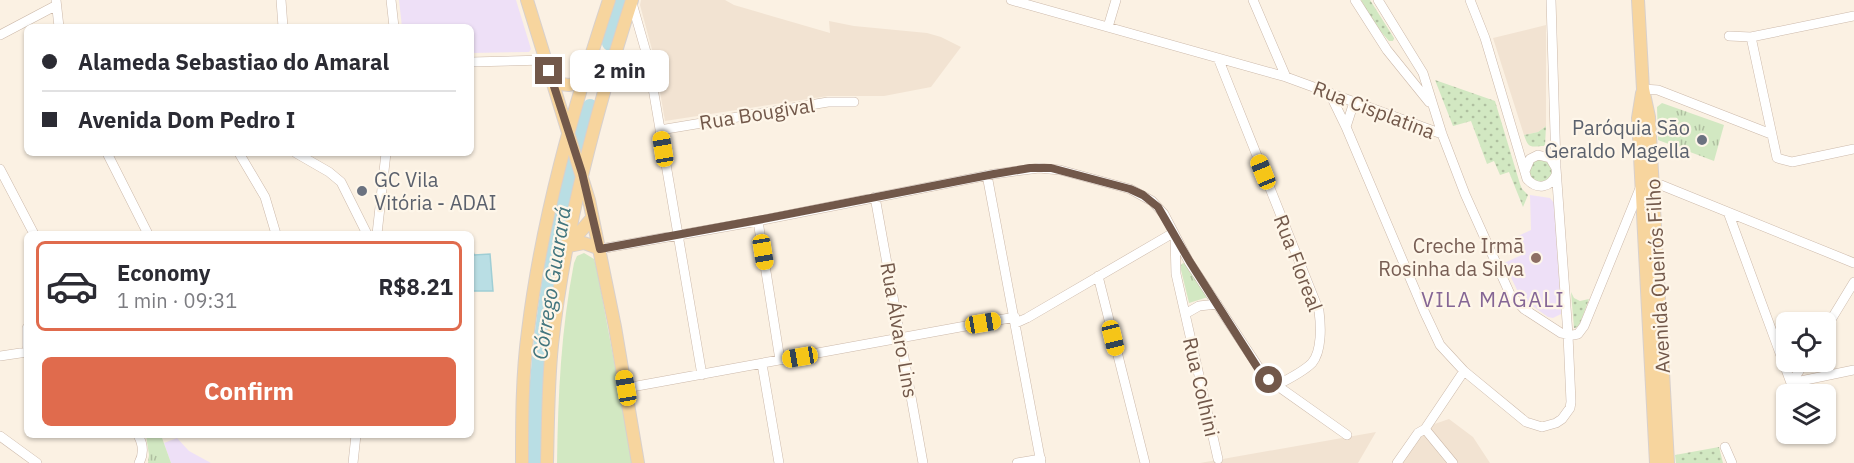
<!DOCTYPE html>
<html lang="en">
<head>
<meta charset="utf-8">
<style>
	:root { --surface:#fff; --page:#f7f7f7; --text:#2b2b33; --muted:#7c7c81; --line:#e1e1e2; --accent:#e06b4d }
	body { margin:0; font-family:"IBM Plex Sans",sans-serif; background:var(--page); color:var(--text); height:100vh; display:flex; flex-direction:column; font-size:22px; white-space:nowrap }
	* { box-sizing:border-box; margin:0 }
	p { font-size:20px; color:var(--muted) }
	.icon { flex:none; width:33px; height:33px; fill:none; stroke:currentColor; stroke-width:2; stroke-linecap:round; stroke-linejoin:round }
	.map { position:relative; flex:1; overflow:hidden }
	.drawer { position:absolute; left:24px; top:231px; width:450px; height:207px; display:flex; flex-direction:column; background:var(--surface); border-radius:9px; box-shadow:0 2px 4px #0004 }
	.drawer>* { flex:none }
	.hud { position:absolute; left:24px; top:24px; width:450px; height:132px; border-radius:9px; box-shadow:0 2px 4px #0004; display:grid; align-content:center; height:132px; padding:0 18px; background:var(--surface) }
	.controls { position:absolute; left:1776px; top:312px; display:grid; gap:12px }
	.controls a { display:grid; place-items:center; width:60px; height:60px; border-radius:9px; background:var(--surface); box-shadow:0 2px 4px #0004; font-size:30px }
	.end { position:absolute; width:27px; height:27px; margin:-14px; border:8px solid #72584a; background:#fff; box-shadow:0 0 0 3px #fff }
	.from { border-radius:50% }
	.bubble { position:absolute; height:42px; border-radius:9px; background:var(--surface); box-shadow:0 2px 4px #0004; font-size:20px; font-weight:700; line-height:42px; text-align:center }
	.car { position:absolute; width:18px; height:36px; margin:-18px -9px; border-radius:8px; box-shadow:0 0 4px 2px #0007; background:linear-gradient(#f5c518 24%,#345 0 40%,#f5c518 0 76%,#345 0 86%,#f5c518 0) }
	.hud b { display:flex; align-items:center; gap:21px; height:57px; font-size:22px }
	.hud b+b { border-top:2px solid var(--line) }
	.hud i { width:15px; height:15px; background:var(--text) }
	ul { padding:10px 0 0; list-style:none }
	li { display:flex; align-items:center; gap:18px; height:90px; margin:0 12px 9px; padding:0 6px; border:3px solid transparent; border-radius:9px }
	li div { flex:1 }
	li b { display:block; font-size:22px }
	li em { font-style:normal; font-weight:700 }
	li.active { border-color:var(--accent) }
	li>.icon { width:54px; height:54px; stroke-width:1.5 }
	.cta { display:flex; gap:12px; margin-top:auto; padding:12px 18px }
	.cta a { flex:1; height:69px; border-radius:9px; background:var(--accent); color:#fff; font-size:24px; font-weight:700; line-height:69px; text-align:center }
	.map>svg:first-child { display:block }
	.residential { fill:#f2e3d2 }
	.education { fill:#eee0f7 }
	.grass { fill:url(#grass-dots) }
	.park { fill:url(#park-tufts) }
	.garden { fill:#d2e8c2 }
	.water { fill:#b9dee4; stroke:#9fced5; stroke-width:1.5 }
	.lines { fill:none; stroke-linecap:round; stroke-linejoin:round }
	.river { stroke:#b9dee4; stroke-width:16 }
	.minor-casing { stroke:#ccb9aa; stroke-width:10 }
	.major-casing { stroke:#d8d0cc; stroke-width:14 }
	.minor { stroke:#fff; stroke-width:9 }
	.major { stroke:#f7d59e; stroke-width:12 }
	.route { stroke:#72584a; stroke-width:8 }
	.worship-dot { fill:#6b7280; stroke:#fef6e9; stroke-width:2 }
	.education-dot { fill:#8d6e63; stroke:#fef6e9; stroke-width:2 }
	.labels { text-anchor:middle; stroke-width:4.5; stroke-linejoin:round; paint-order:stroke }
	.street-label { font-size:20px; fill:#72584a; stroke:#fef6e9 }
	.worship-label { font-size:20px; fill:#5b616d; stroke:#fef6e9; text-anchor:end }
	.education-label { font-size:20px; fill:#785e54; stroke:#fef6e9; text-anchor:end }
	.water-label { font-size:21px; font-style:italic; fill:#42757e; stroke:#fef6e9 }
	.neighbourhood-label { font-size:21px; letter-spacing:1.5px; fill:#856695; stroke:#fef6e9 }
</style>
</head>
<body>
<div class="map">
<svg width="1854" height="463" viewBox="0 0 1854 463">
	<defs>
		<pattern id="grass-dots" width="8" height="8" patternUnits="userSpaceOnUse" patternTransform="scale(1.5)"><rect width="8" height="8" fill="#d2e8c2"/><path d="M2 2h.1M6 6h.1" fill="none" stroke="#afbfa0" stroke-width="1.8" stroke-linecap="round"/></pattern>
		<pattern id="park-tufts" width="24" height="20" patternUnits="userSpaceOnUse" patternTransform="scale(1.5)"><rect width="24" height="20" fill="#d2e8c2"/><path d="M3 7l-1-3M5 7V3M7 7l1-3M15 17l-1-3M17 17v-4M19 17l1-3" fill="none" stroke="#afbfa0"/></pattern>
	</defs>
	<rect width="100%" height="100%" fill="#fbf1e3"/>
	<path class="residential" d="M641 0H725L734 5 830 33 829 21 854 26 927 33 941 37 961 47 931 87 884 96H828L665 121 654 57 640 5Z
		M1546 25V126L1538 132 1524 135 1493 38Z
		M1449 419 1473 437 1490 463H1395L1417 430Z
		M1376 432 1358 463H1200Z"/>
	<path class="education" d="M399 0H516L531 49 529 52 471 53V27H402Z
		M1530 195 1550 198 1554 203 1561 309V314L1553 318 1548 317 1527 302 1519 294 1504 263 1524 254 1516 237 1531 230Z
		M177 438 189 451 211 463H171L164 443Z"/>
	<path class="grass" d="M1361 0H1370L1394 38 1393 41H1389L1376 26Z
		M1435 80 1495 101 1520 184 1522 189 1528 195 1523 207 1509 172 1500 175 1494 161 1487 164 1471 121 1453 126Z
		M1546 126 1545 146C1531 146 1529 150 1524 135L1538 132Z
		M1529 171a12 12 0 1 1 24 0a12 12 0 1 1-24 0Z
		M1571 292 1574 298 1580 301 1589 299 1579 326 1575 328H1574Z
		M1719 447 1723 463H1676L1675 455Z"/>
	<path class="park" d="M1662 103 1724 125 1714 161 1658 140 1657 107Z
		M1183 263 1185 264 1208 297 1189 303 1180 266Z
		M146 435H161L171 463H148L149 455Z"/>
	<path class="garden" d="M584 253 594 259 597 270 633 463H557C558 394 561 330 574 263L577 256Z"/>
	<path class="water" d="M471 251H473L474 255 490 254 493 291H471Z"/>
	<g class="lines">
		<path class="river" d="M610 43 623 0
			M534 463C536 341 555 224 590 107"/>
		<g class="minor-casing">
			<path id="minor" d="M56 0 59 27
				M281 0 283 27
				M391 0 394 27
				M1011 0 1286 77 1442 134
				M1253 0 1286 77
				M1355 0 1387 50 1429 102
				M1378 0 1423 73 1442 134 1465 194 1510 294 1524 309 1561 333 1573 335 1578 334 1584 326 1641 186 1653 184 1661 185 1854 263
				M1470 0 1485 38 1527 179C1537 190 1550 188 1556 175
				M1551 0 1556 166
				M632 3 648 59 702 375
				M1108 27 1116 0
				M0 35 55 6
				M1729 36 1751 37 1854 16
				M1751 37 1777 158 1792 162 1854 149
				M1218 58 1319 311C1321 326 1322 351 1312 363 1303 372 1287 380 1275 386
				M471 62 545 60
				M1643 89 1658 90 1771 134
				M1330 94 1346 127 1424 311 1440 345 1464 371 1526 422 1542 427 1556 423 1562 419 1570 408 1571 402 1568 335 1556 168 1550 158 1538 155 1530 159 1525 171
				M1346 127 1354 102
				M660 130 828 102H854
				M107 153 148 234
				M239 153 265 197 276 234
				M296 153 329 172 341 182 367 234
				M0 169 34 234
				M987 175 1041 463
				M875 197 923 463
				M1728 212 1791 383 1794 394
				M758 221 780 360
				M377 234 386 153
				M1175 238 1176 274 1218 459
				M600 249 758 221 994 174 1039 168 1060 170 1130 189 1152 201 1164 214 1189 262 1265 377 1347 435
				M1098 276 1145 463
				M1185 314 1199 306 1217 304
				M1016 323 1027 318 1173 233
				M27 328V346
				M1826 328 1854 282
				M0 356 27 352
				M762 364 779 463
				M1791 383 1854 370
				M1791 383 1805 362
				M626 388 1015 317
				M138 435C143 444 144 454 139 463
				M0 436 37 463
				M1725 447 1732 463
				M353 463 356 435
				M1017 463 1041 459
				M1397 463 1418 433 1425 429
				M1453 463 1425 429 1464 371"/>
		</g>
		<g class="major-casing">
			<path id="major" d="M527 0 589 200 615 327 638 463
				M1638 0 1643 89 1649 117 1668 463
				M608 79C623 72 635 71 651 75
				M553 83 569 85 582 82
				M1642 93 1638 118 1656 463
				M569 245 592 218
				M569 246 584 243 600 249
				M522 463C522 419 522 375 528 331 542 217 573 109 609 0
				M547 463C548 424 548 384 552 345 565 227 596 112 632 0"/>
		</g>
		<use href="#minor" class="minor"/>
		<use href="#major" class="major"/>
	</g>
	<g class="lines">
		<path class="route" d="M549 71 582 173 600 249 758 220 994 174 1030 168H1051L1130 189 1143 195 1158 207 1190 262 1259 370 1269 380"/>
	</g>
	<g class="worship-dot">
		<circle cx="1702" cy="140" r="6"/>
		<circle cx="362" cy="191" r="6"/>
	</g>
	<circle class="education-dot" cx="1536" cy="258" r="6"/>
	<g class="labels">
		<g class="street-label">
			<text transform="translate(1374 110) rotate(21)" y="7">Rua Cisplatina</text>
			<text transform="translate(757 114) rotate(-9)" y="7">Rua Bougival</text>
			<text transform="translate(1298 263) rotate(69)" y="7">Rua Floreal</text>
			<text transform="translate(1658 276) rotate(-93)" y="7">Avenida Queirós Filho</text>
			<text transform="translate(899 330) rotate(80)" y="7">Rua Álvaro Lins</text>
			<text transform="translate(1201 387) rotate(77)" y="7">Rua Colhini</text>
		</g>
		<g class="worship-label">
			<text x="1690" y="135">Paróquia São<tspan x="1690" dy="23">Geraldo Magella</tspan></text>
			<text x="374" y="187" text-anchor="start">GC Vila<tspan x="374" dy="23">Vitória - ADAI</tspan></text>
		</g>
		<g class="education-label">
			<text x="1524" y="253">Creche Irmã<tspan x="1524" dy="23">Rosinha da Silva</tspan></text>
		</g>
		<g class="water-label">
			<text transform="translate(552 283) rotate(-81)" y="7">Córrego Guarará</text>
		</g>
		<g class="neighbourhood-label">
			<text x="1493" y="307">VILA MAGALI</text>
		</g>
	</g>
</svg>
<div class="controls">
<a><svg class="icon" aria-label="locate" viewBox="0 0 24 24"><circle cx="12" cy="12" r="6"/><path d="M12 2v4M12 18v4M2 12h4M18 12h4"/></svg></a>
<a><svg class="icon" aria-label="layers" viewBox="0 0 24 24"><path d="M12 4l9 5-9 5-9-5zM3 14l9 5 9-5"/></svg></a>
</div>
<i class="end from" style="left:1269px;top:380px"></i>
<i class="end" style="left:549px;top:71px"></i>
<div class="bubble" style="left:570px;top:50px;width:99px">2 min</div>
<i class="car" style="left:663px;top:149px;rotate:351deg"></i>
<i class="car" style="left:1263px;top:172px;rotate:338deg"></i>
<i class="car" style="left:763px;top:252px;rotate:171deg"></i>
<i class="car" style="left:983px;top:323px;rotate:80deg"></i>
<i class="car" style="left:1113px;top:338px;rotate:166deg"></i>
<i class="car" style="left:800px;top:357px;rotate:260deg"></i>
<i class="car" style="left:626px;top:388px;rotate:350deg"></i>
<div class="hud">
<b><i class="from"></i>Alameda Sebastiao do Amaral</b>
<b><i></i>Avenida Dom Pedro I</b>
</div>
<section class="drawer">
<ul>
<li class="active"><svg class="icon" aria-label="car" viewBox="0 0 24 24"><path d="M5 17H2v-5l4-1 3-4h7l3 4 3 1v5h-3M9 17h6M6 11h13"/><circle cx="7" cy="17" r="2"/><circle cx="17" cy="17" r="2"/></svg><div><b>Economy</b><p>1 min · 09:31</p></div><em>R$8.21</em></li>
</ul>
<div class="cta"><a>Confirm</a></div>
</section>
</div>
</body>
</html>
